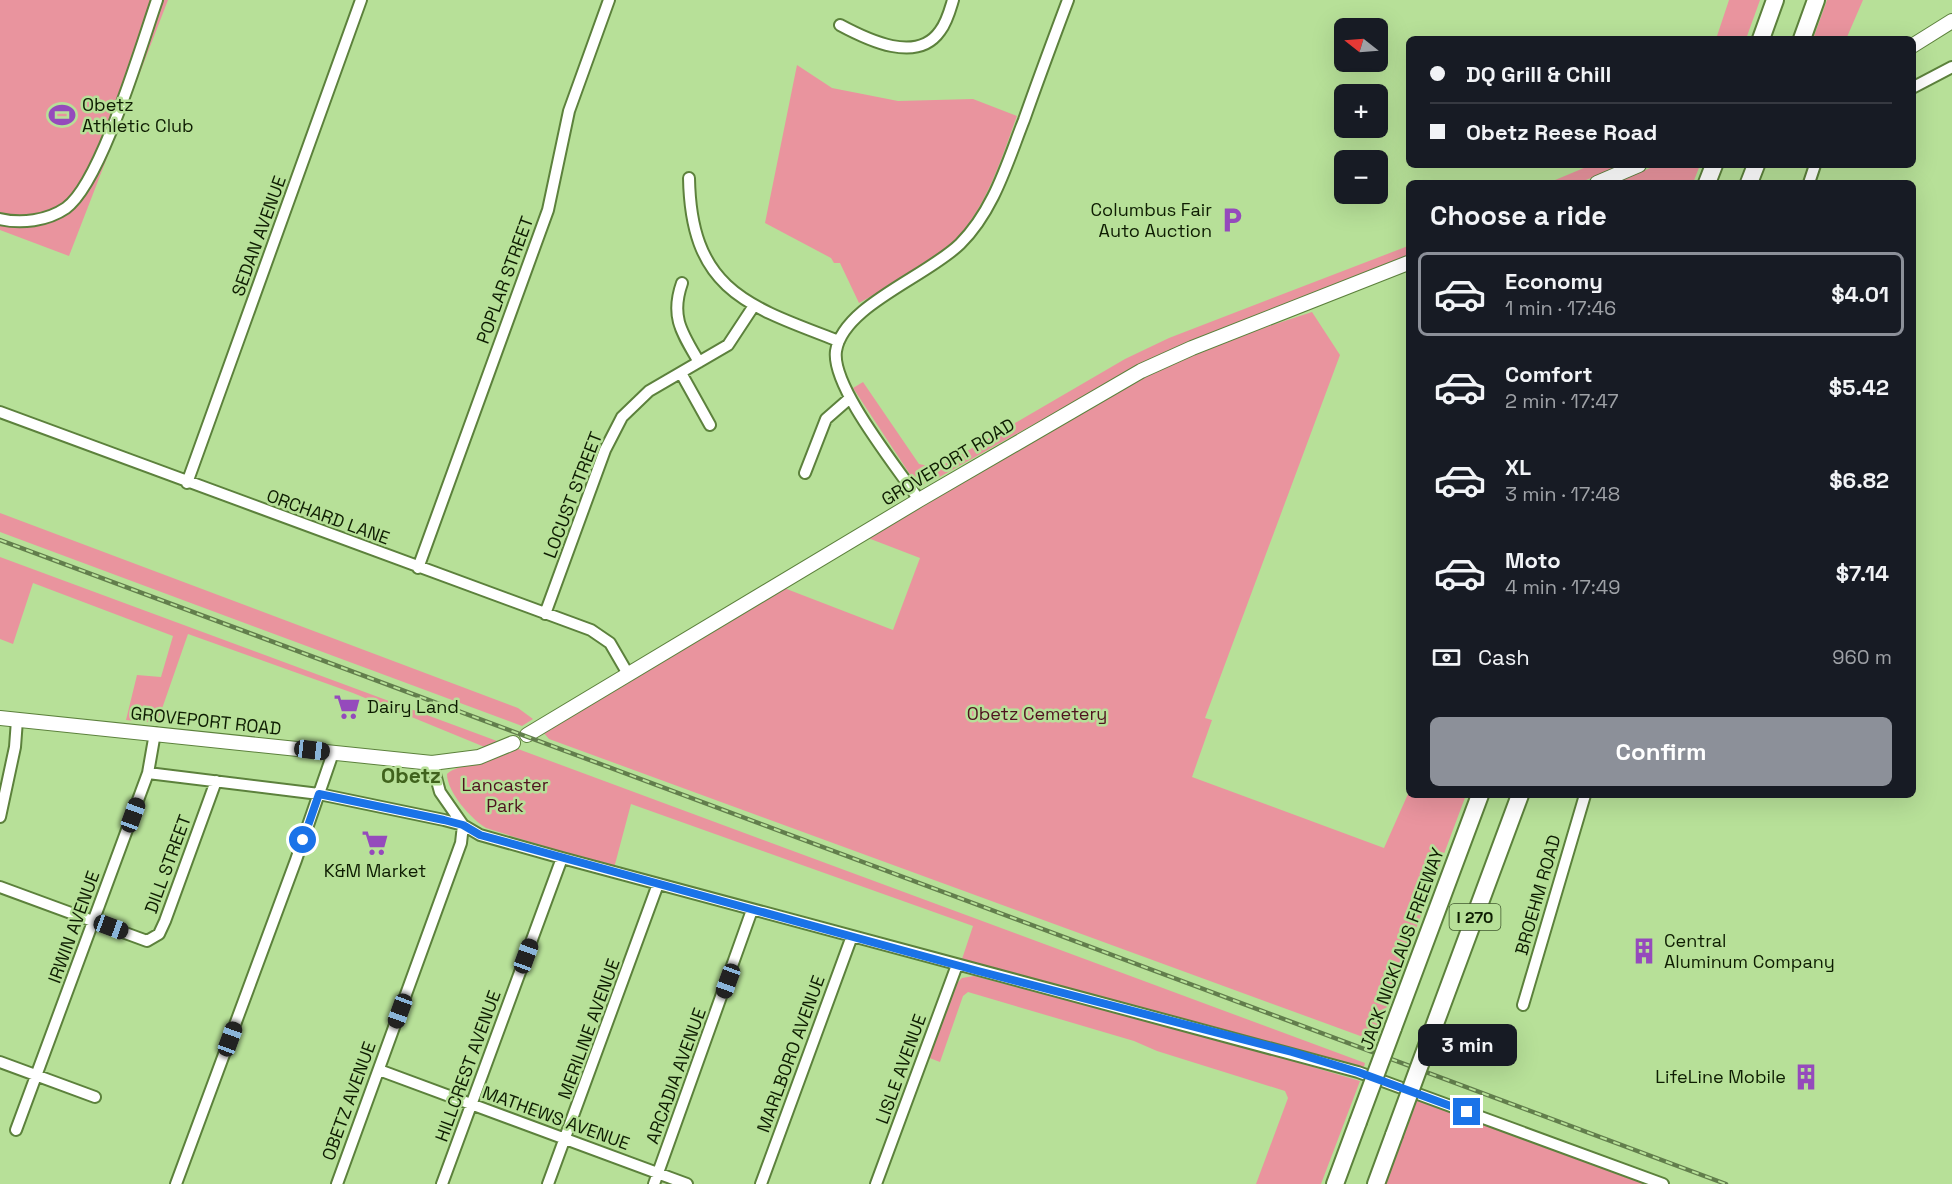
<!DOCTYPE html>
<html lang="en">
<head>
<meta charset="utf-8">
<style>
	:root { --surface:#171b24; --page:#20242c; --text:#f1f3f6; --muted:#9ea1a6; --line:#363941; --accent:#8c9099 }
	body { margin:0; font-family:"Space Grotesk",sans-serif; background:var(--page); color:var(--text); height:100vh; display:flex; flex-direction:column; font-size:22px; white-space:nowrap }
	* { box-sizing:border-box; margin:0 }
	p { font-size:20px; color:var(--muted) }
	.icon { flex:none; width:33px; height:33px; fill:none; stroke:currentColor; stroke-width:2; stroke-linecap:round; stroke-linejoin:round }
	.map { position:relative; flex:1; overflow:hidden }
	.side { position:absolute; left:1406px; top:180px; width:510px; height:618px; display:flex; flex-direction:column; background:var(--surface); border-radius:9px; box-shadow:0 6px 24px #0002 }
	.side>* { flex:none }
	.guide { position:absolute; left:1406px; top:36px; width:510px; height:132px; border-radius:9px; box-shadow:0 6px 24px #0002; display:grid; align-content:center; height:132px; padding:0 24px; background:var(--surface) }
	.needle { width:39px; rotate:287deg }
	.fabs { position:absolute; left:1334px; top:18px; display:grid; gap:12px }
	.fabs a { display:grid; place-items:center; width:54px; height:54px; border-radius:9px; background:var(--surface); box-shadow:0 6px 24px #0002; font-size:30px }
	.end { position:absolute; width:27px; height:27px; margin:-14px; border:8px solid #1a73e8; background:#fff; box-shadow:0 0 0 3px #fff }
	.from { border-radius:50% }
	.bubble { position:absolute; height:42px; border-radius:9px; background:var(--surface); box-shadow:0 6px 24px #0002; font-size:20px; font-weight:600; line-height:42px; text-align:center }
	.car { position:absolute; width:18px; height:36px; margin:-18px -9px; border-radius:8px; box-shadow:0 0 4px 2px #0007; background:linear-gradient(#222 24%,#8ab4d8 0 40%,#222 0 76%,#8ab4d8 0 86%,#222 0) }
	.guide b { display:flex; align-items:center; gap:21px; height:57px; font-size:22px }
	.guide b+b { border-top:2px solid var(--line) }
	.guide i { width:15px; height:15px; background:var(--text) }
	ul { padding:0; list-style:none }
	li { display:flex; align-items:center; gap:18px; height:84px; margin:0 12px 9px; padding:0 12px; border:3px solid transparent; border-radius:9px }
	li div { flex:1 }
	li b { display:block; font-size:22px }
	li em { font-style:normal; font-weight:600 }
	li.selected { border-color:var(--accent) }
	li>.icon { width:54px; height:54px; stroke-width:1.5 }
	h2 { padding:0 24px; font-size:27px; line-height:72px }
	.pay { display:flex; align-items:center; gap:15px; height:66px; padding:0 24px; font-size:22px }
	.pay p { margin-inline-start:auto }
	.action { display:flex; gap:12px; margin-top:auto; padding:12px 24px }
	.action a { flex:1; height:69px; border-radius:9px; background:var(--accent); color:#fff; font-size:24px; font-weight:600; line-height:69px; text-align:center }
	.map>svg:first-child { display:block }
	.green { fill:#e9949e }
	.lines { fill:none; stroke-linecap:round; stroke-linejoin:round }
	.minor-casing { stroke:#5c813c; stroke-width:14 }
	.major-casing { stroke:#5c813c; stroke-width:16 }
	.highway-casing { stroke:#5c813c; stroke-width:20 }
	.minor { stroke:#fff; stroke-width:10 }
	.major { stroke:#fff; stroke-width:14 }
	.highway { stroke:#fff; stroke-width:16 }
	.rail-casing { stroke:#627e4c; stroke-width:4.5 }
	.rail { stroke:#b7e098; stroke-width:2; stroke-dasharray:7; stroke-linecap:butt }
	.highway-bridge-casing { stroke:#5c813c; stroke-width:20; stroke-linecap:butt }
	.highway-bridge { stroke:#fff; stroke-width:16 }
	.route { stroke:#1a73e8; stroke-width:8 }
	.labels { text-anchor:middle; stroke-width:5; stroke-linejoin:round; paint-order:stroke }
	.shield { fill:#b7e098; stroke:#41582f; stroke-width:1.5 }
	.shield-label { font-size:16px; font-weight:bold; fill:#0e1d02 }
	.poi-label { font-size:18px; fill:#0e1d02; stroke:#b7e098; text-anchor:start }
	.street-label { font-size:18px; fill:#0e1d02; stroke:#b7e098 }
	.park-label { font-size:18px; fill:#4f121f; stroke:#b7e098 }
	.quarter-label { font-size:21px; font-weight:bold; fill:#40631d; stroke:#b7e098 }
</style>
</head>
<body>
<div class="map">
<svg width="1952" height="1184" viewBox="0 0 1952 1184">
	<rect width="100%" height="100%" fill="#b7e098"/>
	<path class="green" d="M0 0H168L69 256 0 230Z
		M1729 0H1760L1746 39H1716Z
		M1827 0H1863L1847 37 1849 39H1813Z
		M797 65 832 88 898 101 973 99 1017 116C997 171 980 229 928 264 906 278 882 290 859 303L840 263H834L831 258 765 223Z
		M1591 165H1621L1579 183H1548Z
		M1657 165H1700L1693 183H1616Z
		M1408 246V255L1195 341 1113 380 927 484 915 482 853 388 863 382 919 464 938 468 1125 359 1169 338Z
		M1312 312 1340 355 1205 718 1212 720 1192 777 1384 848 1408 794 1466 795 1374 1041 549 739 543 732 784 588 893 630 920 558 868 538 1140 378 1211 345Z
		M0 513 518 708 533 719 522 726 0 532Z
		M0 557 497 741 487 748 353 693 188 634 157 723 126 720 137 675 161 677 173 636 33 583 13 644 0 639Z
		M518 749 1365 1063 1364 1067 961 962 973 926 631 804 614 868 486 828C471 819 447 792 447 774 456 764 499 760 518 749Z
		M974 976 1232 1043 1360 1081 1321 1184H1256L1288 1098 1285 1091 1157 1051 1134 1041 968 992 963 996 940 1062 927 1057 956 984 962 978Z
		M1417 1100 1646 1184H1386Z"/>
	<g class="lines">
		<g class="minor-casing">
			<path id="minor" d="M840 25C868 40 917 64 940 31 947 22 950 10 953 0
				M1912 88 1952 67
				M689 178C691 290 747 306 839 341
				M1809 183 1815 165
				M0 219C21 224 47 221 66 208 101 183 141 46 157 0
				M682 283C670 317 682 333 699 362
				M681 373 710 425
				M0 412 591 630 610 643 628 674
				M805 473 826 419 850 398
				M187 483 361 0
				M919 500C898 468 831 387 836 351 843 306 926 277 960 244 994 210 1007 163 1024 120 1038 80 1053 40 1068 0
				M418 568 548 210 569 111 609 0
				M545 614 605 450 622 417 649 391 728 345 753 307
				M148 773 319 794 444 820 463 825 480 835 562 858 1358 1072 1663 1184
				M0 817 15 747 17 720
				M0 887 147 941 159 934 165 921 216 781
				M1523 1005 1585 795
				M0 1062 95 1097
				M379 1070 687 1184
				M16 1130 148 773 155 733
				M176 1184 296 860 333 753
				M337 1184 461 843 463 825 440 792 432 763
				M442 1184 562 858
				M548 1184 658 884
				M654 1184 752 910
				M761 1184 852 936
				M876 1184 957 965"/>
		</g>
		<g class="major-casing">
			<path id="major" d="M1912 46 1952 21
				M1597 183 1639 165
				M0 718 432 763 479 757 513 743
				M527 735 919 500 1141 371 1192 348 1408 263"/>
		</g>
		<g class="highway-casing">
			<path id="highway" d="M1761 39 1775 0
				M1802 39 1816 0
				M1707 183 1714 165
				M1749 183 1756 165
				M1393 1028 1480 795
				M1429 1040 1520 795
				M1335 1184 1358 1122
				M1376 1184 1394 1135"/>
		</g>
		<use href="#minor" class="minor"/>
		<use href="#major" class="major"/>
		<use href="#highway" class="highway"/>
		<g class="rail-casing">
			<path id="rail" d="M0 540 1726 1184"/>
		</g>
		<use href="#rail" class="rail"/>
		<g class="highway-bridge-casing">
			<path id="highway-bridge" d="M1358 1122 1393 1028
				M1394 1135 1429 1040"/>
		</g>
		<use href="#highway-bridge" class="highway-bridge"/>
	</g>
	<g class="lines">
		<path class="route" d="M303 840 319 794 444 820 463 825 480 835 978 971 1292 1052 1358 1072 1467 1112"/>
	</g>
	<defs>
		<g id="stadium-bare" transform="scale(2.07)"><path d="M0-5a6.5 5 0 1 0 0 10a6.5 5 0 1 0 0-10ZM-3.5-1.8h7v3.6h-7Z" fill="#954abc" stroke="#b7e098" stroke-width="2.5" paint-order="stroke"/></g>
		<g id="parking-bare" transform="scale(2.07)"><path d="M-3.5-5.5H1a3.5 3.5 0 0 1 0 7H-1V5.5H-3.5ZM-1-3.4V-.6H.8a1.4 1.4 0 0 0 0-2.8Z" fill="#954abc" stroke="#b7e098" stroke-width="2.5" paint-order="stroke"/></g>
		<g id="supermarket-bare" transform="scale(2.07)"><path d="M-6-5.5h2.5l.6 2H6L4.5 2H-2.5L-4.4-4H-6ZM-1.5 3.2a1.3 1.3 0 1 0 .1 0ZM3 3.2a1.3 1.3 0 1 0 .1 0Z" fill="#954abc" stroke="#b7e098" stroke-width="2.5" paint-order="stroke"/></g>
		<g id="building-bare" transform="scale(2.07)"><path d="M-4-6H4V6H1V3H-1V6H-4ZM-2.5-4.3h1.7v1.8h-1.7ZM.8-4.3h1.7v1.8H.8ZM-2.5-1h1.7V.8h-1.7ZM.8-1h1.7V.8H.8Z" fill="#954abc" stroke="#b7e098" stroke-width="2.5" paint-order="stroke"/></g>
	</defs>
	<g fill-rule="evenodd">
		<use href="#stadium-bare" x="62" y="115"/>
		<use href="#parking-bare" x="1232" y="220"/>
		<use href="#supermarket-bare" x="347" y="707"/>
		<use href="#supermarket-bare" x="375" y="843"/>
		<use href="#building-bare" x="1644" y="951"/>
		<use href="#building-bare" x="1806" y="1077"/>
	</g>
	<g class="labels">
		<rect class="shield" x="1449.5" y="904" width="51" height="26" rx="4.5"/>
		<g class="shield-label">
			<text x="1475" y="923">I 270</text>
		</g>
		<g class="poi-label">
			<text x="82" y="111">Obetz<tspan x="82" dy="21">Athletic Club</tspan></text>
			<text x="1212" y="216" text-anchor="end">Columbus Fair<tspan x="1212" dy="21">Auto Auction</tspan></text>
			<text x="367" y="713">Dairy Land</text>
			<text x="375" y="877" text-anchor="middle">K&amp;M Market</text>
			<text x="1664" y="947">Central<tspan x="1664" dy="21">Aluminum Company</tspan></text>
			<text x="1786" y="1083" text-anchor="end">LifeLine Mobile</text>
		</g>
		<g class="street-label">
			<text transform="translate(259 236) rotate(-70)" y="6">SEDAN AVENUE</text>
			<text transform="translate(505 280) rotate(-70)" y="6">POPLAR STREET</text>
			<text transform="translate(948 462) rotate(-31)" y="6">GROVEPORT ROAD</text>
			<text transform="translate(573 495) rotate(-69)" y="6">LOCUST STREET</text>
			<text transform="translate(328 517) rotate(20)" y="6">ORCHARD LANE</text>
			<text transform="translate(206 721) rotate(6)" y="6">GROVEPORT ROAD</text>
			<text transform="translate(168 864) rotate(-70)" y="6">DILL STREET</text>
			<text transform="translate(1538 895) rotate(-74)" y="6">BROEHM ROAD</text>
			<text transform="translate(74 927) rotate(-70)" y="6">IRWIN AVENUE</text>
			<text transform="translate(1402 949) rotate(-70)" y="6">JACK NICKLAUS FREEWAY</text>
			<text transform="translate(589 1029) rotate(-70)" y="6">MERILINE AVENUE</text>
			<text transform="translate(791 1054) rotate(-70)" y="6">MARLBORO AVENUE</text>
			<text transform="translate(468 1066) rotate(-70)" y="6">HILLCREST AVENUE</text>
			<text transform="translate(901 1069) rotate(-70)" y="6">LISLE AVENUE</text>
			<text transform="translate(676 1076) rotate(-70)" y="6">ARCADIA AVENUE</text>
			<text transform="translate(349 1101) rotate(-70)" y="6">OBETZ AVENUE</text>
			<text transform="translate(556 1118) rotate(20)" y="6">MATHEWS AVENUE</text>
		</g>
		<g class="park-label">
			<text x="1037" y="720">Obetz Cemetery</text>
			<text x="505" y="791">Lancaster<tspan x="505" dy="21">Park</tspan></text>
		</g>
		<g class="quarter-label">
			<text x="411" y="783">Obetz</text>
		</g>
	</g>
</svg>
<div class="fabs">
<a><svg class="needle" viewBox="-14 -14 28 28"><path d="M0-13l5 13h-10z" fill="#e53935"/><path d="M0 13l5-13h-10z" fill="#9ea1a6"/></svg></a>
<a>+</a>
<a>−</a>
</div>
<i class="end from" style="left:303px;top:840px"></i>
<i class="end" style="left:1467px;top:1112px"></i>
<div class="bubble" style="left:1418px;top:1024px;width:99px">3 min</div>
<i class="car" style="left:312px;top:750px;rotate:97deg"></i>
<i class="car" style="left:133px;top:815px;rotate:20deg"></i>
<i class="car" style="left:111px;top:927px;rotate:110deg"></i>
<i class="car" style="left:526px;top:956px;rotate:20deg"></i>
<i class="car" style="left:728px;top:981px;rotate:200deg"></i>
<i class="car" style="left:400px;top:1011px;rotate:200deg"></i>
<i class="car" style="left:230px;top:1039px;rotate:20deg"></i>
<div class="guide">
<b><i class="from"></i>DQ Grill &amp; Chill</b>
<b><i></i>Obetz Reese Road</b>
</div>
<section class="side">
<h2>Choose a ride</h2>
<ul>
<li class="selected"><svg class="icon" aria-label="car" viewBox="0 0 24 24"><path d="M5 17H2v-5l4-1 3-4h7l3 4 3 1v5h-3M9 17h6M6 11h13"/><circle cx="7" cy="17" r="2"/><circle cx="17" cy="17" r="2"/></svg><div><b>Economy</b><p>1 min · 17:46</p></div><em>$4.01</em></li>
<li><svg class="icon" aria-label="car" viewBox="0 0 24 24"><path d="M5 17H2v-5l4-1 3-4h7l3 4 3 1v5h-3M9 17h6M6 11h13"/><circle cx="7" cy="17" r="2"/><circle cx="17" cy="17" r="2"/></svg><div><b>Comfort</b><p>2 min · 17:47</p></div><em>$5.42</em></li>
<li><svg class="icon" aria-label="car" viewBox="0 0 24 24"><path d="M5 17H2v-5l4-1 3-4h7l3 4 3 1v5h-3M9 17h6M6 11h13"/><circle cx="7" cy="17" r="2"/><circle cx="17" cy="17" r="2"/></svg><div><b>XL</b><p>3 min · 17:48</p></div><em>$6.82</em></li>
<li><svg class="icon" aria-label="car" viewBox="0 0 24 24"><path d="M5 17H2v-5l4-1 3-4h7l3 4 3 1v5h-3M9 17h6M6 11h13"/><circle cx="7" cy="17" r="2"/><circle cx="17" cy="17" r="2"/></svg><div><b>Moto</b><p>4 min · 17:49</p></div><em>$7.14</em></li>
</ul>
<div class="pay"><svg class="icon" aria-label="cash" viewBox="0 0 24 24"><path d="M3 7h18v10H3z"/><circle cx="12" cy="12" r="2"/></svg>Cash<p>960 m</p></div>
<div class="action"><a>Confirm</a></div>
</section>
</div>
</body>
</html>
